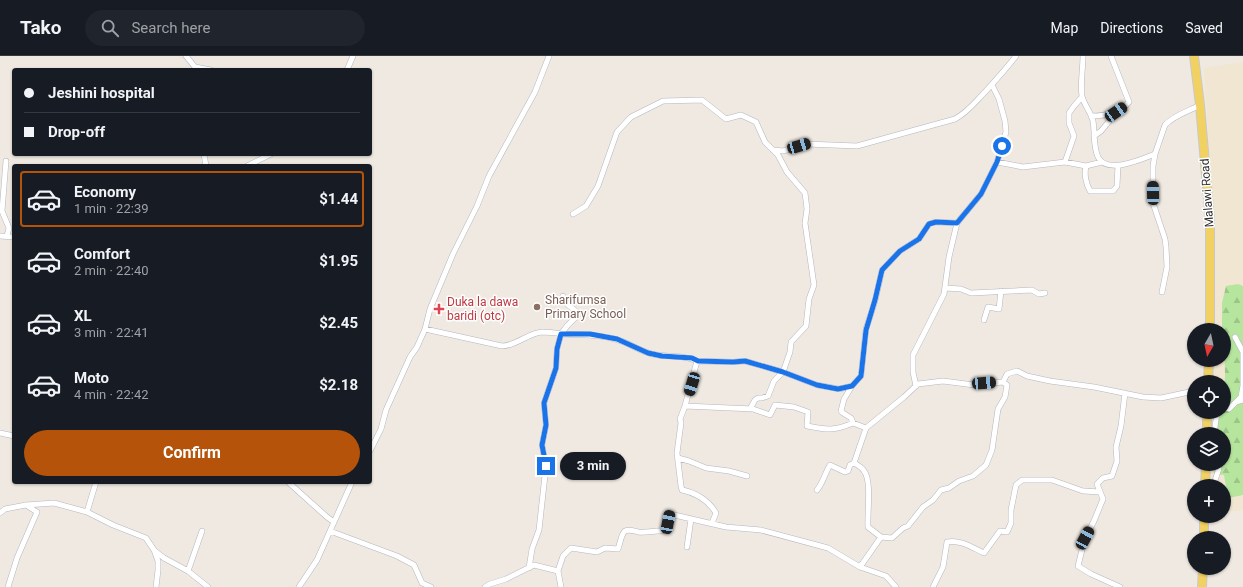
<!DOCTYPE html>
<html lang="en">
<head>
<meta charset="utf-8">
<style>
	:root { --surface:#171b24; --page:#20242c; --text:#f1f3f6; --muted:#9ea1a6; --line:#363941; --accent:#b45309 }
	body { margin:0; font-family:Roboto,sans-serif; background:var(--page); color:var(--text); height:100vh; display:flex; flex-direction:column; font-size:15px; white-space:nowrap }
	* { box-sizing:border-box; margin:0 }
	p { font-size:13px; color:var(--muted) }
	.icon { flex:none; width:22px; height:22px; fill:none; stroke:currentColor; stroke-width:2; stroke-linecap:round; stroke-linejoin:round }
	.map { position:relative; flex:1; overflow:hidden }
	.side { position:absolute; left:12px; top:108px; width:360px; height:320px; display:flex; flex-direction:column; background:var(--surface); border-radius:4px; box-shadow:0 1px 3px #0004 }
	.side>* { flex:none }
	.guide { position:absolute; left:12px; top:12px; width:360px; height:88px; border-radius:4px; box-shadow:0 1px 3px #0004; display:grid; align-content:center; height:88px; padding:0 12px; background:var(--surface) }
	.needle { width:26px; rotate:189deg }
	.controls { position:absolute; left:1187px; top:267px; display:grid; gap:8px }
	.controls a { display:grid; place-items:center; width:44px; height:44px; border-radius:50%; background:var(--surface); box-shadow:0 1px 3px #0004; font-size:20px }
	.end { position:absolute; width:18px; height:18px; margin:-9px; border:5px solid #1a73e8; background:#fff; box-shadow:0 0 0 2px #fff }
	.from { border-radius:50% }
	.bubble { position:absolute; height:28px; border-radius:14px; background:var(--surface); box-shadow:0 1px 3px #0004; font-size:13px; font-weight:700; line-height:28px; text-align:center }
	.car { position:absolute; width:12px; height:24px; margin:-12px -6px; border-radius:5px; box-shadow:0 0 3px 1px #0007; background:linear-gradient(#222 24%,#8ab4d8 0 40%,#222 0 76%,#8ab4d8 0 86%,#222 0) }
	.guide b { display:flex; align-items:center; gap:14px; height:38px; font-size:15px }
	.guide b+b { border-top:1px solid var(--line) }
	.guide i { width:10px; height:10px; background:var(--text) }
	ul { padding:7px 0 0; list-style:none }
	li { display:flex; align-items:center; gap:12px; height:56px; margin:0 8px 6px; padding:0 4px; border:2px solid transparent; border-radius:4px }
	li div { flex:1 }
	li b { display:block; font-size:15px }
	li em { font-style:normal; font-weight:700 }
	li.current { border-color:var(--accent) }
	li>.icon { width:36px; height:36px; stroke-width:1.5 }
	.primary-button { display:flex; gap:8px; margin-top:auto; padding:8px 12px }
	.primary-button a { flex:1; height:46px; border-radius:24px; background:var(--accent); color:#fff; font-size:16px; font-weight:700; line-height:46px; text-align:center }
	header { display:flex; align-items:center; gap:24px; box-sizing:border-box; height:56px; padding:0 20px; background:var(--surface); border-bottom:1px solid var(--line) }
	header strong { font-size:19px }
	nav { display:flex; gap:22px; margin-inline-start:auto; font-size:14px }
	.search { width:280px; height:36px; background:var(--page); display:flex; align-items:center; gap:10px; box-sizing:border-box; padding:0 14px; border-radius:22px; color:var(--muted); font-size:15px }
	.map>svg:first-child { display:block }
	.education { fill:#f0e6d1 }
	.forest { fill:url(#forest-firs) }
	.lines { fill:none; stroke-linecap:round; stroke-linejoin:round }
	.street-casing { stroke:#b4b7c1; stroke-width:6 }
	.primary-casing { stroke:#c9c9c9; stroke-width:10 }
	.street { stroke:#fff; stroke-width:5 }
	.primary { stroke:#f2d163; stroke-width:8 }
	.route { stroke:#1a73e8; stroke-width:5 }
	.education-dot { fill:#8d6e63; stroke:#fff; stroke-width:1.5 }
	.health-dot { fill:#e0444e; stroke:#fff; stroke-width:1.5 }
	.labels { text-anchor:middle; stroke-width:3; stroke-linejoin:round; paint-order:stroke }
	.street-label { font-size:12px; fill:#2e2e2e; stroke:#fff }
	.education-label { font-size:12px; fill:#785e54; stroke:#fff; text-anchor:start }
	.health-label { font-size:12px; fill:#be3a42; stroke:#fff; text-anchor:start }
</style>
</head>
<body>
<header>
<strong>Tako</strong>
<div class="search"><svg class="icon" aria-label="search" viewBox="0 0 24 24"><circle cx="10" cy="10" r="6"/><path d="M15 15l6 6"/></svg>Search here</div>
<nav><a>Map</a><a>Directions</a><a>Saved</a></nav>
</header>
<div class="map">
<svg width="1243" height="531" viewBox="0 0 1243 531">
	<defs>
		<pattern id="forest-firs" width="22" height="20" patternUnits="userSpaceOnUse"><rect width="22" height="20" fill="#b6e59e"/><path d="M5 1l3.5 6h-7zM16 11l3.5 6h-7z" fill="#9dc588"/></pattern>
	</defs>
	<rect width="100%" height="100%" fill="#efe9e1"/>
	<path class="education" d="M1243 6V455H1224V430H1206L1207 408H1224V378H1207V356H1224V326H1210L1212 304H1224V274H1213L1214 167 1204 12Z"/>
	<path class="forest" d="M1238 228 1243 230V439L1228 442 1224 419 1214 418V408H1224V378H1216L1219 356H1224L1225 318 1224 274H1222V247L1226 230Z"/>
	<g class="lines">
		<g class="street-casing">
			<path id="street" d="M186 0 195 11 211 14
				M1083 0C1083 13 1080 27 1082 40 1084 49 1091 56 1093 65 1095 77 1093 90 1098 101 1107 119 1142 103 1155 98
				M347 14 353 0
				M1091 60C1105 60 1120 57 1129 46L1111 0
				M1094 80 1101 75 1116 57
				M773 94 783 95 807 88 857 90 955 63C968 56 975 46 985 36 996 24 1006 13 1016 0
				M204 98 206 110
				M6 105 2 155 9 172 7 180
				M997 106 1023 111 1065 106 1086 110 1102 106
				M1065 106 1074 80 1069 67V57L1074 50 1082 41
				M247 110 271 98
				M1086 110C1084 118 1086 128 1090 135H1113L1117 130 1118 109
				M573 158 586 150 598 130 617 76 631 61 663 45 702 44 726 63 741 59 756 66 765 86 778 99 787 116 805 137 807 153 805 167 814 229 809 243 806 270 791 286 790 296 783 316 774 325 768 340 762 342H758L755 344 750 353
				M0 180 14 181
				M945 232 961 233 971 237 1032 234 1039 238 1045 237
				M1162 236 1167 211 1166 191 1165 183 1153 147V110L1155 98 1165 69C1174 59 1189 55 1200 49
				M984 264 988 251 999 253 1001 235
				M425 273 502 290C516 290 528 277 542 276 549 276 556 277 563 278 581 279 598 278 615 283 628 286 639 295 652 298 667 302 684 298 697 305
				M1235 281 1243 296V330L1241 341 1236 346
				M852 330 844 343 841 355 843 357 851 362 853 367
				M916 330 913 316V299L944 238 949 201 957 167 981 138 997 106 1002 90 1006 76 1005 65 999 43 992 29
				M685 350 697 305 733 306 745 305 783 316 817 329 839 333 852 330 861 320 866 273 875 245 882 214 900 195 919 183 929 168 935 166 957 167
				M1224 351 1229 353 1236 346 1243 344
				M0 377 14 380
				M1214 378 1217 356
				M370 395 381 373 386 354 410 301 417 291 425 273 430 253 453 198 477 150 489 120 535 36 549 0
				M678 402 689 405 706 412 729 415 747 420
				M854 407C857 409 862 411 864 415 872 424 867 458 868 471L881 481 860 511
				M288 426 327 461 334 466
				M1215 430C1214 419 1220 417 1219 408
				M817 434C823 427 825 417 830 409L845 416 848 415 850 409 854 407 866 372 904 341 918 328 943 325 974 329 1003 326
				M1224 443 1227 446
				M87 456 96 426
				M0 457 5 453 26 449 54 447 87 456 113 469 146 482 154 494 158 505V514L156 531
				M712 467 716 457C708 444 697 437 682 434L681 430 677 397 681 367 680 363 685 350 753 353 770 359 775 349 794 351 808 356 807 370C827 374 834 375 853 367L866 372
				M202 475 188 515 208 531
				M330 475 397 500 414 509 422 527 431 531
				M881 481 892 482 903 472 908 470 923 451 933 444 941 434 949 432 959 425 973 420 986 409 992 394 998 353 1005 341 1007 329 1003 326 1007 318 1017 315 1027 320 1050 325 1094 331 1143 341 1161 342 1194 335
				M687 491 691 463
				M155 495 164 502 188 515
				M529 512 532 493 539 474 546 410 542 389 546 369 544 347 556 312 557 293 561 278 567 270 576 261 578 257 567 248 563 240
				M558 515 563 500 571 492 597 496 605 492 618 493C620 488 621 478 625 475 629 473 634 475 638 476 647 477 657 474 666 475L670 458 726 471 761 474 828 492 860 511 886 520 896 531
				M8 531 17 502 37 456 26 449
				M299 531 317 504 352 426
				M485 531 490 528 506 523 534 509 558 515 561 531
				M933 531 943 511 947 486C960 483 973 492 984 497L1000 475 1007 476 1011 467V454L1016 429 1022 424H1052L1083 435 1100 436
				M1120 531 1091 518 1078 510 1085 482 1094 465 1103 443 1097 428 1103 422 1112 420 1117 405 1116 391 1121 370 1125 337"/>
		</g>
		<g class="primary-casing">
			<path id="primary" d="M1194 0 1200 49 1210 165V274
				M1208 326 1209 304
				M1207 378V356
				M1205 430 1206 408
				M1204 482V460
				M1202 531 1203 512"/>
		</g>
		<use href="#street" class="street"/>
		<use href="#primary" class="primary"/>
	</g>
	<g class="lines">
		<path class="route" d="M546 410 542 389 546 369 544 347 556 312 557 293 561 278H590L617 283 648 297 662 300 692 302 698 305 733 306 745 305 783 316 817 329 838 333 852 330 861 320 866 274 875 244 882 214 900 195 919 183 929 168 936 166 957 167 981 138 997 106 1002 90"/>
	</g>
	<circle class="education-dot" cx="537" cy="251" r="4"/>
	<path class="health-dot" d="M437 247h4v4h4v4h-4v4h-4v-4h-4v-4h4z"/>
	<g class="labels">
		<g class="street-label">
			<text transform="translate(1207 137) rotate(-94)" y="4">Malawi Road</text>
		</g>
		<g class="education-label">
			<text x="545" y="248">Sharifumsa<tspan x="545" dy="14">Primary School</tspan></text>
		</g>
		<g class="health-label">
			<text x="447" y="250">Duka la dawa<tspan x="447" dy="14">baridi (otc)</tspan></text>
		</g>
	</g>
</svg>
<div class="controls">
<a><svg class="needle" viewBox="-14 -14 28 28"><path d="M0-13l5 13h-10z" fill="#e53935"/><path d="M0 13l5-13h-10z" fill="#9ea1a6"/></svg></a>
<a><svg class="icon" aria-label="locate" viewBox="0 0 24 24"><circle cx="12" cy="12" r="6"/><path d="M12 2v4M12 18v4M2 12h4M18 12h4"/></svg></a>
<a><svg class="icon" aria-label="layers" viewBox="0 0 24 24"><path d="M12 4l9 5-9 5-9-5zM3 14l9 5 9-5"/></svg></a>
<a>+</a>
<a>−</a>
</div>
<i class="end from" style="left:1002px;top:90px"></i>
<i class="end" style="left:546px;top:410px"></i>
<div class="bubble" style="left:560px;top:396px;width:66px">3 min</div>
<i class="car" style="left:1116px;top:56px;rotate:56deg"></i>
<i class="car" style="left:799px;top:90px;rotate:74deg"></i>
<i class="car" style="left:1153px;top:137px;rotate:359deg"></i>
<i class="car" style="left:984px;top:327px;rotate:86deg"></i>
<i class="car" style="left:692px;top:328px;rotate:197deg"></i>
<i class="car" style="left:668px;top:466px;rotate:11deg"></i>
<i class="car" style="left:1085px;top:482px;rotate:28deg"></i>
<div class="guide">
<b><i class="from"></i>Jeshini hospital</b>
<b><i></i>Drop-off</b>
</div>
<section class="side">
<ul>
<li class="current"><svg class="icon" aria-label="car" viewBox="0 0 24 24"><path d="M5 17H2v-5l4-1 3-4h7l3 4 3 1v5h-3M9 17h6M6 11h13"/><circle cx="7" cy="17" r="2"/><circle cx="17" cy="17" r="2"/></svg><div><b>Economy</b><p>1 min · 22:39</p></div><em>$1.44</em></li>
<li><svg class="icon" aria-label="car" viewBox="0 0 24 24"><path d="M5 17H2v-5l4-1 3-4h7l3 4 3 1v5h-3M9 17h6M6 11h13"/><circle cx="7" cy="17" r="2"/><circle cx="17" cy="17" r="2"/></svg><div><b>Comfort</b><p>2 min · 22:40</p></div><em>$1.95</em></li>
<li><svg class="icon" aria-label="car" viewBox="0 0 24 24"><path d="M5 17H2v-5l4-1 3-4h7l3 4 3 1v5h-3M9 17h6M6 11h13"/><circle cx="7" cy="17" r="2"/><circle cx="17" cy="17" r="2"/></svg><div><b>XL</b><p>3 min · 22:41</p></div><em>$2.45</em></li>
<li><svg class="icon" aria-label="car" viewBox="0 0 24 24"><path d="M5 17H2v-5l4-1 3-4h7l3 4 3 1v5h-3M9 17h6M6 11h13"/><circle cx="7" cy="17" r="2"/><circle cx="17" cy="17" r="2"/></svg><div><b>Moto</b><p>4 min · 22:42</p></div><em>$2.18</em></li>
</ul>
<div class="primary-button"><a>Confirm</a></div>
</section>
</div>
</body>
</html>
